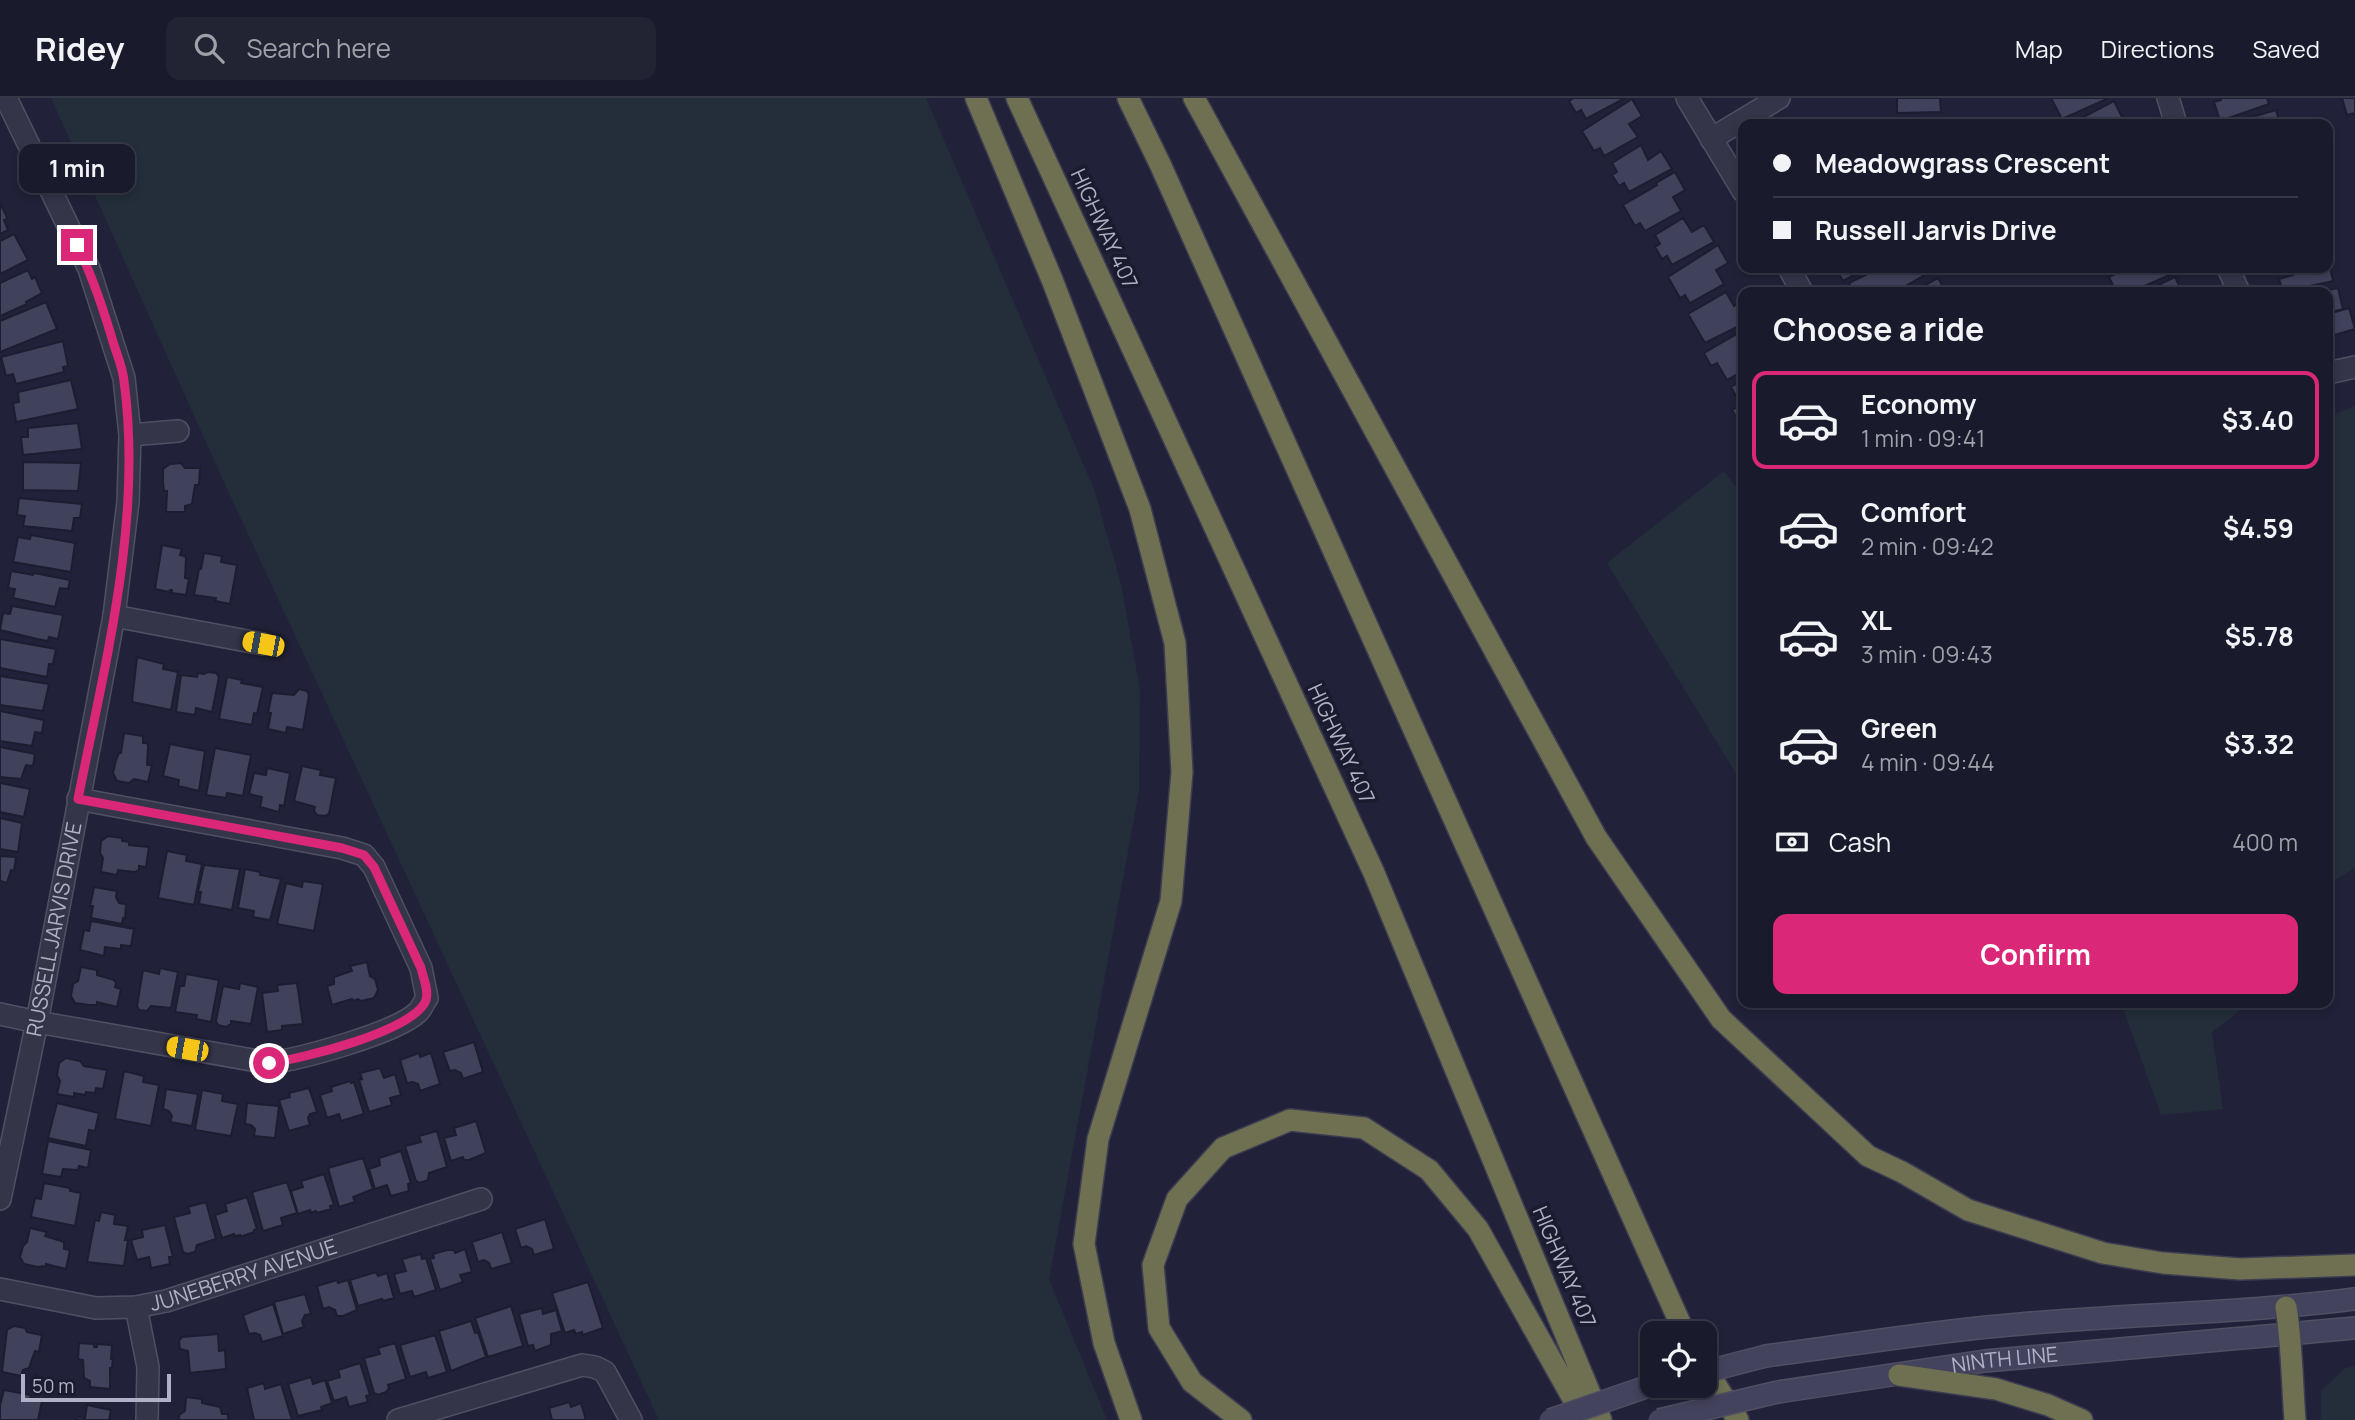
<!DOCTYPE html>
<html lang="en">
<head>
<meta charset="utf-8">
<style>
	:root { --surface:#191a2b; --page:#222333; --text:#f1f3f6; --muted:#9fa1a9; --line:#373847; --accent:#db2777 }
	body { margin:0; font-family:Manrope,sans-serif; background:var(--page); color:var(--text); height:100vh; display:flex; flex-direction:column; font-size:26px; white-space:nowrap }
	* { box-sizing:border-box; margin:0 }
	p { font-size:23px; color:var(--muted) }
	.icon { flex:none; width:38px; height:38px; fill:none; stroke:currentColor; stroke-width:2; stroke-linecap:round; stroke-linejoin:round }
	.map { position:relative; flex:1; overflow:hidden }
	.drawer { position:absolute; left:1738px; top:189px; width:595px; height:721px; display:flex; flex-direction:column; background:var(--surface); border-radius:14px; box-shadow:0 4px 10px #0003,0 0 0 2px var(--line) }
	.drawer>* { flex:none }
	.hud { position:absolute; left:1738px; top:21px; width:595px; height:154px; border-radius:14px; box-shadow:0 4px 10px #0003,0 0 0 2px var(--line); display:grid; align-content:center; height:154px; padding:0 35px; background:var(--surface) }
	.tools { position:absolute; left:1640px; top:1223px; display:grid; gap:14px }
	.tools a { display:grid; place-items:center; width:77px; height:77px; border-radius:14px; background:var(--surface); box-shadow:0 4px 10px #0003,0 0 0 2px var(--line); font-size:35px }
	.scale { position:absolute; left:21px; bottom:18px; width:150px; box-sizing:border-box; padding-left:7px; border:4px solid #b0b0c6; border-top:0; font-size:19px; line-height:24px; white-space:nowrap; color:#b0b0c6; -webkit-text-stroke:5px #1a1b2e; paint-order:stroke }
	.end { position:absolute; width:32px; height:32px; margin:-16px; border:9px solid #db2777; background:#fff; box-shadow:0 0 0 4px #fff }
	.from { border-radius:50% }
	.bubble { position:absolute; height:49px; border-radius:14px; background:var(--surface); box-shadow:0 4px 10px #0003,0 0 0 2px var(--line); font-size:23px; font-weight:700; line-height:49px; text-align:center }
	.car { position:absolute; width:21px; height:42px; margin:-21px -10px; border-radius:9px; box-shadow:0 0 5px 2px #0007; background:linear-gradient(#f5c518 24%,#345 0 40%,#f5c518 0 76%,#345 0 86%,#f5c518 0) }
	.hud b { display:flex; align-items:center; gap:24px; height:66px; font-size:26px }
	.hud b+b { border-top:2px solid var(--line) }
	.hud i { width:18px; height:18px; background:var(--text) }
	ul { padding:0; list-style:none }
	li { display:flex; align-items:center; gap:21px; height:98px; margin:0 14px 10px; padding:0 21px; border:4px solid transparent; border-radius:14px }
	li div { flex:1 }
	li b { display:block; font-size:26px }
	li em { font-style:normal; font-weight:700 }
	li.on { border-color:var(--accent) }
	li>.icon { width:63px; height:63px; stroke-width:1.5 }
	h2 { padding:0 35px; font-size:32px; line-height:84px }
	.pay { display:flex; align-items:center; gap:18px; height:77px; padding:0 35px; font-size:26px }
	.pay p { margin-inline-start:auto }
	.button { display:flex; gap:14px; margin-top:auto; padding:14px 35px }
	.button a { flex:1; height:80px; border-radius:14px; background:var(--accent); color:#fff; font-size:28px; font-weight:700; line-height:80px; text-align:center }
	header { display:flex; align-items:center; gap:42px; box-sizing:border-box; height:98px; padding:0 35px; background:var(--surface); border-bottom:2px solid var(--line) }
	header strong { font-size:33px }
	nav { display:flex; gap:38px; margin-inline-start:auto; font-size:24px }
	.search { width:490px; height:63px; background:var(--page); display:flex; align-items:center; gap:18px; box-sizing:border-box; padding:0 24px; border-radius:14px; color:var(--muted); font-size:26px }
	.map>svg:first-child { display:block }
	.green { fill:#232e3a }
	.building { fill:#40415b; stroke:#1c1d30; stroke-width:2 }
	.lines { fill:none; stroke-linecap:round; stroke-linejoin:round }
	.street-casing { stroke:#505064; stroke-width:24 }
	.secondary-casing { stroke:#505064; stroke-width:24 }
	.highway-casing { stroke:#3d3d51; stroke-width:24 }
	.street { stroke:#35354a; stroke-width:21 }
	.secondary { stroke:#44435d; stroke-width:21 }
	.highway { stroke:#6f7052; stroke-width:21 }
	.secondary-bridge-casing { stroke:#505064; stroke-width:24; stroke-linecap:butt }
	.secondary-bridge { stroke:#44435d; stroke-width:21 }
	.route { stroke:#db2777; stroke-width:9 }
	.labels { text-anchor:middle; stroke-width:7; stroke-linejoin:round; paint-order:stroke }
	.street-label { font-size:21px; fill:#b0b0c6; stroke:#1a1b2e }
</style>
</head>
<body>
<header>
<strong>Ridey</strong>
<div class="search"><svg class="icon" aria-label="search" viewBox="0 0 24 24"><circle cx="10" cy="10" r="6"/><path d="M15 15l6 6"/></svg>Search here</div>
<nav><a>Map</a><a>Directions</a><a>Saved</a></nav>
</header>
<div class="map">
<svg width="2355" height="1322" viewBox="0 0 2355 1322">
	<rect width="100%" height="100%" fill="#212239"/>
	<path class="green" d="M51 0H926L1094 391 1121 486 1140 592 1139 694 1049 1181 1107 1322H659L228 393Z
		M2355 308V770L2328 786V319Z
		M1724 373 1743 398V687L1607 465Z
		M2121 905H2250L2212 934 2223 1011 2161 1017Z
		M2355 1268V1322H2321V1293L2345 1270Z"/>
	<path class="building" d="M1574 0H1625L1586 21 1581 12 1576 15 1569 3Z
		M1897 0H1940L1941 14 1897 15Z
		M2051 0H2109L2062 21Z
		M2221 0H2267L2269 6 2220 23 2214 4 2221 2Z
		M2342 0H2355V15L2347 17Z
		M1632 1 1642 18 1629 26 1638 39 1604 58 1600 50 1594 53 1582 33Z
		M2114 3 2123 21 2117 26H2070Z
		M2276 12 2280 26H2224L2256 17V18Z
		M1641 47 1648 62 1661 53 1672 71 1629 94 1624 85 1619 88 1612 77 1617 74 1612 65Z
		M1675 74 1685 92 1673 99 1681 113 1645 133 1640 125 1635 128 1623 107 1657 87 1656 85Z
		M0 105 6 117 7 121 4 122 8 132 0 136Z
		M1683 120 1692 134 1704 127 1714 144 1672 167 1667 158 1662 161 1655 149 1660 146 1655 137Z
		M14 136 28 162 0 176V143Z
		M1718 147 1728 165 1716 172 1724 186 1690 205 1685 197 1680 200 1668 179Z
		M2328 161 2333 183 2283 194 2279 181 2293 177 2291 170H2328Z
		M1836 170H1867L1843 183Z
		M1880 170H1918L1923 178 1895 194H1854L1849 185Z
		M2104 170H2127L2109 179Z
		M2128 170H2171L2174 175 2131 194H2116L2109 179Z
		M28 172 32 181 35 179 42 195 26 204 27 206 0 218V185Z
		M2175 179 2182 194H2149L2150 191Z
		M1938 180 1946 194H1913L1925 187Z
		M2338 190 2343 211 2328 215V194H2319Z
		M1726 194 1734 208 1743 202V226L1705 245 1688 216Z
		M46 204 57 231 0 254V223Z
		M2349 210 2355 231 2328 239V216Z
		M1743 229V273L1727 282 1717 265 1711 268 1704 255 1740 234 1738 232Z
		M63 243 68 268 63 269 64 274 16 286 13 276 6 278 1 259Z
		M71 282 78 311 16 324 13 305 19 304 18 294Z
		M1743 282V319L1738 322 1732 312 1741 307 1731 289Z
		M78 325 82 351 23 357 21 339H28V330Z
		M23 364 81 365 78 393 23 392Z
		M181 365 185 370H200L199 387H195L192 406 185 408V414H166L167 393H164L163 385V371L170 366Z
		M19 400 82 406 80 420H74L72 433 23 428 25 418 17 417Z
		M31 437 75 445 71 474 13 464 18 439 30 441Z
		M162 447 182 451 180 457 185 458 186 461 185 480 189 481 186 497 172 495V492H170L169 494 155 491Z
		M204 455 222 458 221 464 237 467 230 506 215 503 216 500 194 497 199 471H201Z
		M11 473 33 477 34 475 70 482 68 491 60 490 55 509 13 500 15 491 8 490Z
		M12 508 63 517 58 541 49 539 48 543 37 541 0 532 3 515 10 516Z
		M0 541 56 551 53 566H49L47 579 0 570Z
		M137 559 164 566 163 571 178 574 171 612 132 604Z
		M208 574 216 575 219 579 212 614 196 610 195 617 176 614 181 577 197 579 198 575 204 576Z
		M0 578 49 586 43 613 0 607Z
		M227 579 242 582 241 585 263 589 257 616 254 615 252 627 219 621Z
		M299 591 307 593 309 597 303 632 287 629 286 635 268 631 271 615H268L272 595 294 597Z
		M0 613 44 622 42 635 35 634 32 648 0 643Z
		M124 635 143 638V645H147L148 648 147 667H152L148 684 134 681 129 685 117 683 113 675 116 662 119 655H121Z
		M170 646 205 653 199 693 178 688 179 682 163 678Z
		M0 649 35 656 33 668 26 667 21 681 0 679Z
		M215 650 251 657 243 698 227 695 226 700 206 697Z
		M302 668 321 672 320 677 336 680 329 716 325 718 317 717 314 713 315 709 294 703Z
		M267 670 290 675 284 708 280 707 279 714 260 709 262 699 249 696 254 675 266 677Z
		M0 685 30 691 24 719 0 714Z
		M0 720 22 725 18 754 0 751Z
		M108 738 122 740V743L129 744V747L149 749 146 769 139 768V772L135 774 118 772 117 777 101 774 103 760 100 755 101 743Z
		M167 753 187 757 186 763 202 766 194 807 158 800Z
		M0 758 16 759 14 773 11 772 7 785 0 783Z
		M204 767 240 771 232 812 199 806 201 794H198Z
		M245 771 260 774V777L281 781 270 822 253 819 254 813 238 810Z
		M303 783 323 786 314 833 277 826 286 785 302 789Z
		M94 789 117 793 116 799 119 805 126 806 125 821 123 820 122 826 91 820 93 808H90Z
		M91 823 134 831 131 848 121 847V851L105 849 104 858 80 852 84 832 89 833Z
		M367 864 370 878 375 881 378 892 374 900 361 903 358 901 353 903 352 901 332 907 327 888 334 886V879L352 873 350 868Z
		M81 869 97 872V877L114 882 116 885 115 889 121 891 117 909 97 904V907H89L75 905 71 898 73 886 78 883Z
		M160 870 178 874 171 910 151 908 147 913 139 912 137 908 143 872 159 876Z
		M186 876 219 882 211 924 196 921 197 917 175 914 180 888H184Z
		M240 885 258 889 251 926 231 923V926L226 929 218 927 216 923 223 888 239 891Z
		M297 885 303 926 282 928V932L267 934 262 895 278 893 277 887Z
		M474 944 483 974 463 981 461 975 455 972 450 973 443 954Z
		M419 955 420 959 431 955 440 986 420 993 418 986 413 984 407 985 400 962Z
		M66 960 80 963 84 968 107 972 103 991 96 990 95 995 86 994 85 997 74 995V999L57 996 60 983 57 977 59 965Z
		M380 970 384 980 395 976 401 997 390 1000 392 1007 369 1014 359 982 362 981 360 975Z
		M124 973 144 978 143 984 159 987 151 1028 115 1021Z
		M350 983 351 985 354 984 364 1016 341 1023 339 1016 327 1020 320 997 332 993 331 989Z
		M309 990 317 1014 310 1016 308 1020 310 1027 289 1033 279 1002 290 999 289 995Z
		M166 991 198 996 192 1028 170 1024 172 1018 169 1013 163 1011Z
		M202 992 223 996 222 1003 238 1006 231 1038 195 1032Z
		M57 1005 99 1015 95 1033 89 1032 86 1048 48 1040Z
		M247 1005 279 1008 275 1040 254 1038 255 1031 251 1027 245 1026Z
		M476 1023 486 1055 469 1062H464L463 1059 451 1063 444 1040 456 1037 454 1030Z
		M437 1033 447 1069 429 1075 428 1082 420 1085 416 1083 405 1048 421 1044 419 1038Z
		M48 1043 91 1052 88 1070 79 1068 78 1072 63 1071 61 1079 42 1076Z
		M401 1053 411 1085 408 1086 409 1093 391 1098 387 1087 375 1091 369 1071 380 1067 379 1060Z
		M363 1060 373 1091 353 1099 355 1104 339 1109 328 1070Z
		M324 1076 334 1107 330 1108 331 1111 317 1115 316 1113 311 1115 310 1112 298 1116 291 1093 303 1089 301 1083Z
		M287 1084 297 1115 281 1120 283 1127 263 1133 252 1094Z
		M44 1085 70 1090V1093L81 1095 75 1128 31 1119 35 1100 41 1101Z
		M247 1099 257 1131 254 1132V1134L240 1139V1137L235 1138 234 1136 222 1140 215 1117 227 1113 225 1106Z
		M206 1104 216 1141 197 1147 195 1154 187 1156 183 1154 174 1119 190 1115 188 1109Z
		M101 1114 115 1117 114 1126 128 1128 125 1142H128L124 1168 87 1164 95 1122 99 1123Z
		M545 1121 554 1151 534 1157 532 1151 526 1148 521 1150 515 1131Z
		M165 1127 173 1159H169L170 1166 151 1170 149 1159 137 1162 131 1142 143 1139 142 1132Z
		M30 1130 47 1134 45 1138 64 1144V1151L70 1152 66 1171 46 1166V1168L38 1169 24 1166 20 1159 23 1148 27 1144Z
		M502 1134 512 1165 491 1171 489 1165 484 1162 478 1164 472 1144Z
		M465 1151 472 1174 460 1177 463 1184 440 1192 430 1161 434 1160 433 1156 447 1152H454L455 1155Z
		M421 1156 422 1161 426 1160 436 1192 414 1199 412 1193 400 1196 394 1176 406 1173 402 1161Z
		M376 1174 378 1178 387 1175 394 1200 383 1203 382 1201 358 1208 350 1182Z
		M337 1182 338 1185 348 1182 357 1212 343 1218H337L335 1212 329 1209 323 1211 317 1188Z
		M588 1184 603 1230 583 1237 582 1234 576 1236 574 1232 565 1235 552 1195Z
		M305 1196 311 1216 305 1217 302 1223 304 1229 283 1236 274 1204Z
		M273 1206 283 1238 262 1244 260 1237 255 1235 249 1236 243 1217Z
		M511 1208 523 1248 488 1259 475 1220Z
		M542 1210 543 1216 556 1212 562 1233 551 1236V1247L535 1253 533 1247 528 1248 519 1216Z
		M471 1223 475 1235 478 1234 486 1259 451 1273 439 1233Z
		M14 1228 25 1230 27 1234 42 1237 39 1254 35 1253 29 1270 23 1272 21 1278 2 1274 7 1232Z
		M218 1236 219 1253 225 1252 226 1271 190 1275 188 1253 180 1251 179 1243 182 1239Z
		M435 1237 447 1274 428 1280 426 1274 410 1279 400 1247Z
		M79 1245 94 1246V1249H97V1246L112 1247 111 1261H113L112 1270H110V1291L90 1289V1283L84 1280 83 1262 78 1261Z
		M395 1245 406 1281 388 1287 389 1290 386 1294 378 1297 374 1295 364 1260 380 1256 378 1250Z
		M360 1265 370 1297 366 1298 368 1304 349 1309 346 1299 334 1303 327 1283 340 1279 338 1272Z
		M311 1279 313 1286 325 1282 332 1305 321 1309 322 1312 298 1318 288 1286Z
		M264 1285 265 1291 281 1286 292 1322H254L247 1290Z
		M4 1292 31 1297 30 1300 42 1303 38 1322H0V1307Z
		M186 1299 202 1301V1305L220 1309 222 1316H228V1322H179V1317L185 1313Z
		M569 1304 571 1309 581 1305 586 1322H552L549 1310Z
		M87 1307 111 1312 109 1322H77L78 1319 85 1320Z"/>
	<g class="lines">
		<g class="street-casing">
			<g id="street">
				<path d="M1687 0 1743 93"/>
				<path d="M2168 0 2176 26"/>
				<path d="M1711 41 1779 0"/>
				<path d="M1789 170 1802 194"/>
				<path d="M2228 170 2239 194"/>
				<path d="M2328 275 2355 269"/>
				<path d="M130 337 178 333"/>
				<path d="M114 518 263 546"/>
				<path d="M0 916 37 924 269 965C301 961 396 935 418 914 422 910 424 904 427 900L421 870 374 769 364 757 342 750 78 701"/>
				<path id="s1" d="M0 1101 37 924 114 518 128 404 130 337 124 280 89 171 6 0"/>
				<path id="s2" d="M0 1191 96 1210 136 1209 166 1203 481 1101"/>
				<path d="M136 1209 148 1269 147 1322"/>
				<path d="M398 1322 582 1267 595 1269 605 1274 631 1322"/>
			</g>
		</g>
		<g class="secondary-casing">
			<g id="secondary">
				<path d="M1766 1258C1843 1248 1921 1235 1999 1228 2117 1216 2237 1216 2355 1201"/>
				<path id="s3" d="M1778 1294 1985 1263 2355 1230"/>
			</g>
		</g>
		<g class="highway-casing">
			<path id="highway" d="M976 0 1053 184 1140 411 1175 545 1182 674 1171 803 1098 1041 1084 1146 1104 1245 1131 1322
				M1017 0 1374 775 1601 1322
				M1128 0 1160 66 1685 1236
				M1194 0 1596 739 1721 921 1868 1058 1902 1074 1968 1112 2103 1155 2163 1165 2240 1171 2355 1167
				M2286 1209C2292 1246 2292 1284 2295 1322
				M1704 1268 1738 1322
				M1899 1277 1996 1291 2048 1307 2082 1322
				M1241 1322 1192 1284 1159 1230 1153 1167 1177 1101 1223 1050 1290 1022 1364 1030 1429 1072 1478 1131 1585 1322"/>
		</g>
		<use href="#street" class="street"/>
		<use href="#secondary" class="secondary"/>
		<use href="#highway" class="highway"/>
		<g class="secondary-bridge-casing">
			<path id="secondary-bridge" d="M1704 1274 1766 1258
				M1550 1322 1652 1287
				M1659 1322 1778 1294"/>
		</g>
		<use href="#secondary-bridge" class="secondary-bridge"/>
	</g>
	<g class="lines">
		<path class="route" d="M77 147C93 179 104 213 114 247 118 259 123 271 124 283 143 423 105 565 78 701L342 750 364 757 374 769 421 870C423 879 429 892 426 902 415 933 301 961 269 965"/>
	</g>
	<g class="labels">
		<g class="street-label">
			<text transform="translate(1104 131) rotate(65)" y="7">HIGHWAY 407</text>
			<text transform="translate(1341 646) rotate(65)" y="7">HIGHWAY 407</text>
			<text dy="7" stroke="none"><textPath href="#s1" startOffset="275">RUSSELL JARVIS DRIVE</textPath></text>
			<text transform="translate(1564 1169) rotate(67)" y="7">HIGHWAY 407</text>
			<text dy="7" stroke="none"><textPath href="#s2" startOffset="250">JUNEBERRY AVENUE</textPath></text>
			<text dy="7" stroke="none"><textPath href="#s3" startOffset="229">NINTH LINE</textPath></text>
		</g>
	</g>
</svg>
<div class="tools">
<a><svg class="icon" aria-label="locate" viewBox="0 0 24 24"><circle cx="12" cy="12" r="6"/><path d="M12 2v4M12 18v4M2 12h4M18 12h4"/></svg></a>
</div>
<div class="scale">50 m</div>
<i class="end from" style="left:269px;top:965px"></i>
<i class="end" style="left:77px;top:147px"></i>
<div class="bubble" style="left:19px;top:46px;width:116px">1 min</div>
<i class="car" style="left:263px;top:546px;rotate:281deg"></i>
<i class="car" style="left:187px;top:951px;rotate:280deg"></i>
<div class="hud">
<b><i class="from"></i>Meadowgrass Crescent</b>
<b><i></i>Russell Jarvis Drive</b>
</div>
<section class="drawer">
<h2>Choose a ride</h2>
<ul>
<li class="on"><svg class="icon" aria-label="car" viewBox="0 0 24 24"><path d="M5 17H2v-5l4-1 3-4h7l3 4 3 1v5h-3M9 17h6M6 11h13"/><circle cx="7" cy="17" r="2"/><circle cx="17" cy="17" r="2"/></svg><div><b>Economy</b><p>1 min · 09:41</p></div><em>$3.40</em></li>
<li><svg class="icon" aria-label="car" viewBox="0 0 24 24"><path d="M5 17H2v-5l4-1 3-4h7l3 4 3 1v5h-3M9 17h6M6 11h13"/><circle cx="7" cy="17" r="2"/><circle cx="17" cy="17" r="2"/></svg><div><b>Comfort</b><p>2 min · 09:42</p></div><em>$4.59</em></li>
<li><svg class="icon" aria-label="car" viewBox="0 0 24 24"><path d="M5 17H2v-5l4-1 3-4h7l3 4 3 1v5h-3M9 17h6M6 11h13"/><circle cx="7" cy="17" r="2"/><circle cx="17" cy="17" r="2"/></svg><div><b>XL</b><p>3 min · 09:43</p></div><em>$5.78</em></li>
<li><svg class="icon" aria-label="car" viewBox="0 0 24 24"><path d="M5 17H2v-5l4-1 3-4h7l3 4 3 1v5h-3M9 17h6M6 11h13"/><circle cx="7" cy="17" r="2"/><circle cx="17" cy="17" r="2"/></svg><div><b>Green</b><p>4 min · 09:44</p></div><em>$3.32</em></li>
</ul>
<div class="pay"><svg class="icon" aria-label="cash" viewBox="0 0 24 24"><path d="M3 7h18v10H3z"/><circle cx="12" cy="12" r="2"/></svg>Cash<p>400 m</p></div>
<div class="button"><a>Confirm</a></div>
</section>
</div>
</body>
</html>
